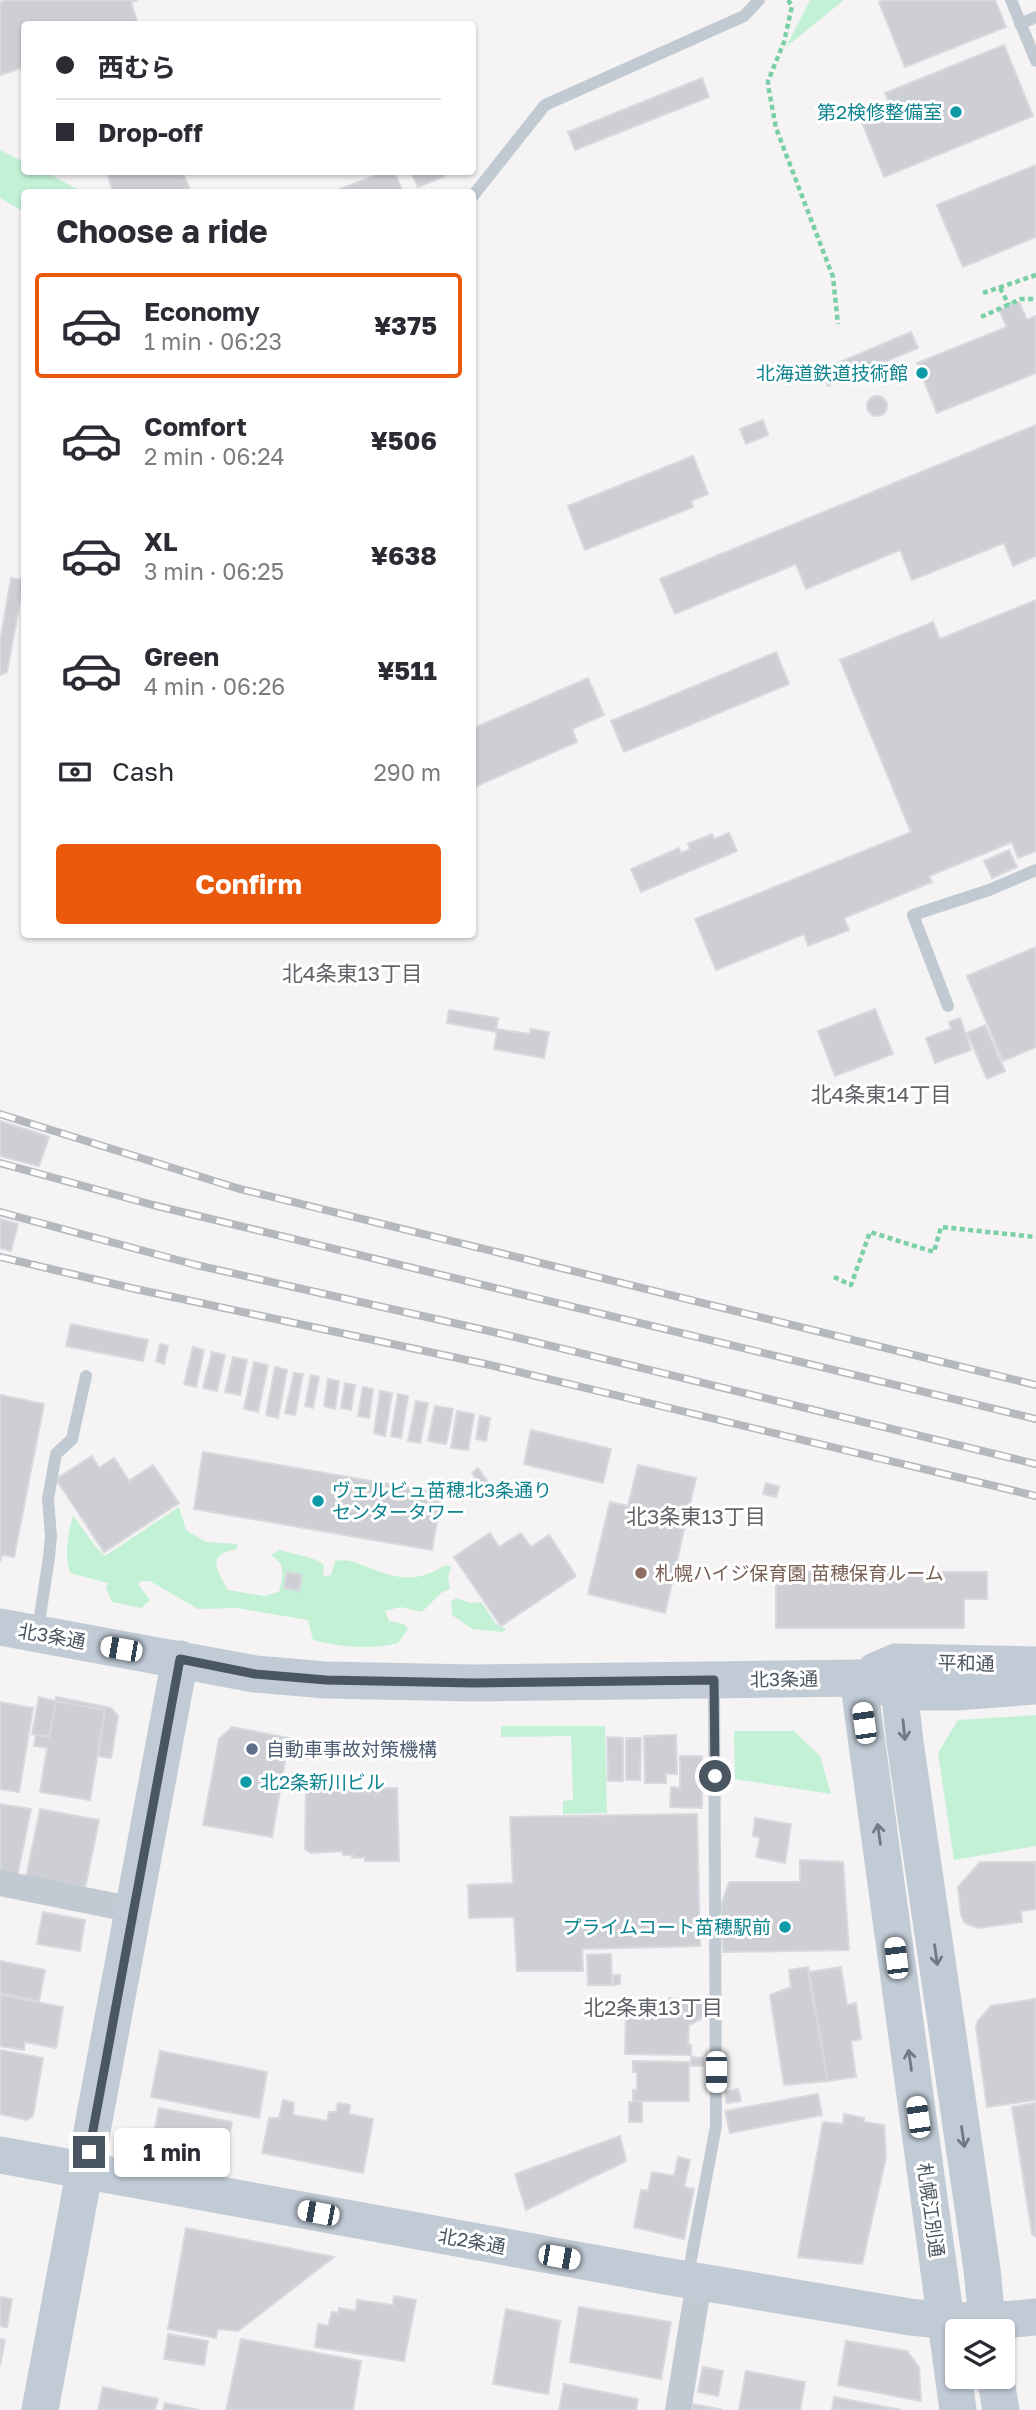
<!DOCTYPE html>
<html lang="en">
<head>
<meta charset="utf-8">
<style>
	:root { --surface:#fff; --page:#f2f2f3; --text:#2b2b33; --muted:#7c7c81; --line:#e1e1e2; --accent:#ea580c }
	body { margin:0; font-family:"Golos Text","Noto Sans JP",sans-serif; background:var(--page); color:var(--text); height:100vh; display:flex; flex-direction:column; font-size:26px; white-space:nowrap }
	* { box-sizing:border-box; margin:0 }
	p { font-size:23px; color:var(--muted) }
	.icon { flex:none; width:38px; height:38px; fill:none; stroke:currentColor; stroke-width:2; stroke-linecap:round; stroke-linejoin:round }
	.map { position:relative; flex:1; overflow:hidden }
	.sheet { position:absolute; left:21px; top:189px; width:455px; height:749px; display:flex; flex-direction:column; background:var(--surface); border-radius:7px; box-shadow:0 2px 5px #0004 }
	.sheet>* { flex:none }
	.hud { position:absolute; left:21px; top:21px; width:455px; height:154px; border-radius:7px; box-shadow:0 2px 5px #0004; display:grid; align-content:center; height:154px; padding:0 35px; background:var(--surface) }
	.fabs { position:absolute; left:945px; top:2319px; display:grid; gap:14px }
	.fabs a { display:grid; place-items:center; width:70px; height:70px; border-radius:7px; background:var(--surface); box-shadow:0 2px 5px #0004; font-size:35px }
	.end { position:absolute; width:32px; height:32px; margin:-16px; border:9px solid #4a5661; background:#fff; box-shadow:0 0 0 4px #fff }
	.from { border-radius:50% }
	.bubble { position:absolute; height:49px; border-radius:7px; background:var(--surface); box-shadow:0 2px 5px #0004; font-size:23px; font-weight:700; line-height:49px; text-align:center }
	.car { position:absolute; width:21px; height:42px; margin:-21px -10px; border-radius:9px; box-shadow:0 0 5px 2px #0007; background:linear-gradient(#fff 24%,#345 0 40%,#fff 0 76%,#345 0 86%,#fff 0) }
	.hud b { display:flex; align-items:center; gap:24px; height:66px; font-size:26px }
	.hud b+b { border-top:2px solid var(--line) }
	.hud i { width:18px; height:18px; background:var(--text) }
	ul { padding:0; list-style:none }
	li { display:flex; align-items:center; gap:21px; height:105px; margin:0 14px 10px; padding:0 21px; border:4px solid transparent; border-radius:7px }
	li div { flex:1 }
	li b { display:block; font-size:26px }
	li em { font-style:normal; font-weight:700 }
	li.on { border-color:var(--accent) }
	li>.icon { width:63px; height:63px; stroke-width:1.5 }
	h2 { padding:0 35px; font-size:32px; line-height:84px }
	.pay { display:flex; align-items:center; gap:18px; height:77px; padding:0 35px; font-size:26px }
	.pay p { margin-inline-start:auto }
	.action { display:flex; gap:14px; margin-top:auto; padding:14px 35px }
	.action a { flex:1; height:80px; border-radius:7px; background:var(--accent); color:#fff; font-size:28px; font-weight:700; line-height:80px; text-align:center }
	.map>svg:first-child { display:block }
	.green { fill:#c3f1d5 }
	.building { fill:#cdcfd5; stroke:#d7d9de; stroke-width:2 }
	.lines { fill:none; stroke-linecap:round; stroke-linejoin:round }
	.path { stroke:#7ad0a6; stroke-width:4.5; stroke-dasharray:5 3.5; stroke-linecap:butt }
	.lane { stroke:#c1cad2; stroke-width:12 }
	.street { stroke:#c1cad2; stroke-width:26 }
	.secondary { stroke:#c1cbd6; stroke-width:37 }
	.rail-casing { stroke:#b5b8bd; stroke-width:8 }
	.rail { stroke:#fff; stroke-width:5; stroke-dasharray:16; stroke-linecap:butt }
	.oneway { stroke:#6e7984 }
	.route { stroke:#4a5661; stroke-width:9 }
	.culture-dot { fill:#0f9aa8; stroke:#fff; stroke-width:2.5 }
	.education-dot { fill:#8d6e63; stroke:#fff; stroke-width:2.5 }
	.service-dot { fill:#5c6f8a; stroke:#fff; stroke-width:2.5 }
	.labels { text-anchor:middle; stroke-width:6; stroke-linejoin:round; paint-order:stroke }
	.culture-label { font-size:19px; fill:#0d838f; stroke:#fff; text-anchor:end }
	.education-label { font-size:19px; fill:#785e54; stroke:#fff; text-anchor:start }
	.street-label { font-size:19px; fill:#4a5661; stroke:#fff }
	.service-label { font-size:19px; fill:#4e5e75; stroke:#fff; text-anchor:start }
	.neighbourhood-label { font-size:21px; fill:#5f6368; stroke:#fff }
</style>
</head>
<body>
<div class="map">
<svg width="1036" height="2410" viewBox="0 0 1036 2410">
	<rect width="100%" height="100%" fill="#f5f3f3"/>
	<path class="green" d="M810 0H844L786 47Z
		M0 150 24 162V172H46L82 192H24V212L0 198Z
		M179 1507 186 1530 206 1542 237 1544V1549C205 1555 217 1569 228 1590L264 1596 279 1592C283 1576 287 1565 271 1555L280 1550C292 1554 316 1557 324 1565L323 1577 331 1575 335 1561C345 1559 353 1561 362 1565 395 1578 413 1585 446 1565L451 1567 448 1577 450 1589 441 1593 422 1612 400 1607 385 1611 389 1621 404 1624 408 1629 398 1643C373 1650 339 1647 313 1640L308 1620 236 1608 198 1609 150 1581H141L138 1584 150 1600 141 1608 112 1602 106 1588 108 1583 70 1573C64 1552 68 1535 73 1515L95 1546 105 1556Z
		M456 1598 470 1603 481 1602 496 1624 506 1629 503 1632 472 1629 452 1615 451 1602Z
		M1036 1715V1846L954 1860 938 1753 958 1720Z
		M501 1726H605L607 1813 563 1814V1801L573 1800 571 1736 501 1737Z
		M734 1731H794L820 1756 831 1794 735 1779Z"/>
	<path class="building" d="M8 0H138L131 2 138 24H24V67L0 75V2Z
		M884 0H995L1006 27 905 67 879 2Z
		M1004 45 1033 116 884 177 861 120 891 108 885 93Z
		M702 78 709 97 575 150 568 132Z
		M1036 165V237L963 267 937 205Z
		M107 172H183L189 188 174 192H113Z
		M384 172H394L403 192H333Z
		M411 172H445V176L418 187Z
		M1019 302 1027 320 1036 316V373L937 413 917 363 1007 327 999 310Z
		M911 332 918 348 828 386 821 370Z
		M867 406a10 10 0 1 1 20 0a10 10 0 1 1-20 0Z
		M763 420 768 435 746 444 740 429Z
		M1036 425V556L1013 566 1004 543 912 580 900 550 806 589 796 564 675 614 660 579Z
		M693 456 708 494 691 501 693 507 585 550 568 506Z
		M11 578 24 580 7 672 0 675V642Z
		M1036 600V851L1018 858 1012 842 929 876 932 882 844 918 849 930 808 946 804 934 716 970 695 919 911 832 840 660 933 622 940 639Z
		M776 652 789 684 624 752 611 721Z
		M588 678 604 715 572 729 577 742 472 788V729Z
		M729 833 737 851 641 892 631 869 679 848 681 853 690 849 688 844 712 834 714 839Z
		M1009 850 1017 867 992 878 984 861Z
		M1036 947V1047L1003 1061 967 976Z
		M875 1009 893 1054 835 1076 818 1031Z
		M449 1010 498 1018 496 1029 530 1034 531 1029 549 1032 544 1058 494 1049 497 1032 447 1023Z
		M960 1018 971 1050 935 1063 926 1038 951 1029 949 1022Z
		M985 1025 1005 1071 987 1079 967 1033Z
		M0 1121 49 1137 39 1166 0 1156Z
		M0 1219 18 1224 11 1251 0 1248Z
		M71 1324 148 1340 143 1361 66 1346Z
		M160 1344 168 1346 164 1364 156 1361Z
		M193 1347 204 1350 196 1387 184 1384Z
		M212 1352 225 1355 217 1391 203 1388Z
		M233 1357 247 1360 240 1395 225 1392Z
		M254 1362 268 1365 258 1412 244 1409Z
		M275 1367 287 1370 278 1418 266 1415Z
		M294 1373 303 1374 295 1415 285 1413Z
		M311 1375 319 1377 313 1408 305 1406Z
		M328 1379 339 1381 335 1409 324 1406Z
		M345 1383 355 1385 351 1410 341 1408Z
		M363 1387 373 1389 369 1418 358 1416Z
		M380 1391 392 1393 385 1436 374 1433Z
		M398 1394 408 1396 401 1438 391 1436Z
		M0 1395 44 1404 14 1557 2 1555 0 1562Z
		M416 1401 428 1403 420 1443 408 1441Z
		M435 1406 453 1409 446 1444 428 1441Z
		M457 1411 474 1414 468 1450 451 1448Z
		M480 1416 490 1418 486 1441 476 1439Z
		M531 1430 611 1449 603 1483 524 1464Z
		M203 1452 442 1493 432 1550 194 1509Z
		M92 1456 99 1468 114 1458 129 1481 153 1465 179 1503 104 1552 56 1479Z
		M638 1465 696 1478 665 1613 588 1594 610 1502 628 1506Z
		M478 1468 488 1482 482 1487 472 1473Z
		M766 1483 779 1487 776 1497 763 1494Z
		M490 1533 499 1547 521 1533 531 1547 549 1535 576 1576 501 1626 454 1557Z
		M287 1572 302 1575 299 1591 284 1588Z
		M776 1572H987V1599H964V1628H776Z
		M39 1697 56 1701 49 1737 32 1734Z
		M56 1697 111 1708 118 1716 111 1758 98 1756 105 1710 56 1701Z
		M56 1701 105 1710 90 1800 40 1792 47 1748 34 1746 36 1735 49 1737Z
		M0 1702 33 1708 19 1792 0 1789Z
		M232 1727 289 1738 272 1837 203 1825 219 1739Z
		M676 1735 677 1774H666V1783H645L644 1736Z
		M607 1737 623 1738V1781H608Z
		M626 1738H641L640 1780H626Z
		M680 1756H702V1808L670 1807 671 1787 680 1788Z
		M306 1788H397L399 1861H365V1857L352 1858 353 1855H343L342 1851 311 1853 305 1849Z
		M0 1804 31 1809 17 1877 0 1873Z
		M40 1809 99 1820 85 1888 26 1878Z
		M697 1814 700 1946 582 1949 583 1971H517L514 1917 469 1918 468 1885 513 1883 510 1817Z
		M755 1818 791 1824 785 1863 756 1857 760 1838 753 1836Z
		M800 1860 843 1862 849 1950 723 1952 721 1905 729 1882H800Z
		M980 1862H1036V1909L1021 1911 1022 1922 978 1928 965 1923 961 1915 958 1887Z
		M43 1912 85 1920 80 1951 37 1944Z
		M611 1954 612 1985H588L587 1955Z
		M0 1961 45 1970 39 2001 0 1993Z
		M808 1967 828 2081 784 2085 770 1995 791 1987 789 1970Z
		M841 1967 847 2005 856 2003 861 2039 851 2041 856 2077 828 2081 808 1972Z
		M613 1975H620V1984L613 1985Z
		M0 1995 63 2007 56 2048 25 2042 24 2050 0 2046Z
		M669 1998 704 2002 703 2018 689 2025 688 2045H691V2055L625 2054 626 2014H636L637 2003H668Z
		M1035 1999 1036 2100 987 2107 976 2028 978 2021 991 2006Z
		M0 2050 43 2058 33 2116 27 2120 0 2114Z
		M160 2051 267 2072 259 2118 151 2097Z
		M691 2057 703 2058V2066H691Z
		M633 2061 689 2062V2101H633V2090H637V2072H633Z
		M738 2089 741 2101 727 2103 725 2092Z
		M818 2094 822 2115 730 2133 725 2111Z
		M283 2100 294 2103 293 2115 327 2121 329 2112H336L338 2103 350 2105 349 2114 373 2119 363 2173 262 2153 269 2118H279Z
		M642 2101V2122H629V2102Z
		M1036 2103V2237L1032 2234 1012 2107Z
		M159 2108 232 2122 225 2156 152 2142Z
		M844 2114 864 2118V2122L884 2125 886 2157 862 2264 798 2257 823 2122 843 2124Z
		M620 2136 626 2161 526 2210 515 2174Z
		M678 2157 690 2160 684 2187 694 2189 684 2239 634 2227 641 2190 648 2191 652 2172 674 2176Z
		M186 2228 334 2257 238 2331 218 2329 216 2338 168 2329Z
		M394 2296 416 2300 404 2361 315 2347 318 2324 328 2326 332 2312 338 2313 339 2308 356 2311 357 2300 393 2305Z
		M0 2297 12 2299 7 2327 0 2326Z
		M579 2307 671 2322 661 2379 570 2362Z
		M506 2309 560 2321 548 2394 493 2384Z
		M168 2334 208 2341 204 2365 164 2359Z
		M0 2339 5 2340 0 2366Z
		M241 2339 361 2361 353 2410H226Z
		M846 2341 907 2351 919 2367 921 2401 838 2385Z
		M703 2367 723 2371 718 2396 698 2392Z
		M746 2371 805 2382 800 2410H739Z
		M564 2384 638 2399 636 2410H559Z
		M103 2387 158 2399 155 2410H98Z
		M834 2397 901 2410H832Z
		M165 2403 199 2410H163Z
		M693 2404 723 2410H692Z"/>
	<g class="lines">
		<path class="path" d="M788 0 792 6 784 42 768 81V85L776 128 833 277 838 324
			M1000 288 1009 305
			M983 293 1036 275
			M981 317 1021 299H1036
			M834 1277 851 1285 870 1232 934 1252 941 1227 1036 1237"/>
		<path class="lane" d="M1011 0 1036 61
			M1020 24 1036 17
			M472 197 545 105 744 16 759 0
			M948 1006 913 915 989 890 1036 870
			M38 1629 49 1557 51 1536 48 1499 56 1454 72 1439 86 1376
			M688 2275 716 2126 714 1684"/>
		<path class="street" d="M0 1883 134 1910
			M678 2410 699 2282"/>
		<path class="secondary" d="M0 1627 255 1674 326 1680 474 1683 858 1678 900 1692H955L1036 1686
			M896 1662 905 1742 982 2269 988 2331
			M875 1671 896 1662 1036 1665
			M858 1678 958 2410
			M0 2155 665 2276 910 2317C952 2322 993 2322 1036 2317
			M995 2376 1001 2410
			M40 2410 180 1659"/>
		<g class="rail-casing">
			<path id="rail" d="M0 1114 240 1189 1036 1385
				M0 1163 153 1205 1036 1419
				M0 1212 196 1265 498 1333 1036 1464
				M0 1257 131 1288 490 1365 1036 1496"/>
		</g>
		<use href="#rail" class="rail"/>
	</g>
	<defs><path id="oneway-shaft" d="M-6 0H5M1.5-3L5.5 0L1.5 3" fill="none" stroke-width="1.6" stroke-linecap="round" stroke-linejoin="round" transform="scale(1.75)"/></defs>
	<g class="oneway">
		<use href="#oneway-shaft" transform="translate(904 1730) rotate(84)"/>
		<use href="#oneway-shaft" transform="translate(879 1834) rotate(-98)"/>
		<use href="#oneway-shaft" transform="translate(936 1955) rotate(82)"/>
		<use href="#oneway-shaft" transform="translate(910 2060) rotate(-98)"/>
		<use href="#oneway-shaft" transform="translate(963 2137) rotate(82)"/>
	</g>
	<g class="lines">
		<path class="route" d="M89 2152 180 1659 255 1674 326 1680 474 1683 714 1680 715 1776"/>
	</g>
	<g class="culture-dot">
		<circle cx="956" cy="112" r="7"/>
		<circle cx="922" cy="373" r="7"/>
		<circle cx="318" cy="1501" r="7"/>
		<circle cx="246" cy="1782" r="7"/>
		<circle cx="785" cy="1927" r="7"/>
	</g>
	<circle class="education-dot" cx="641" cy="1573" r="7"/>
	<circle class="service-dot" cx="252" cy="1749" r="7"/>
	<g class="labels">
		<g class="culture-label">
			<text x="942" y="119">第2検修整備室</text>
			<text x="908" y="380">北海道鉄道技術館</text>
			<text x="332" y="1497" text-anchor="start">ヴェルビュ苗穂北3条通り<tspan x="332" dy="22">センタータワー</tspan></text>
			<text x="260" y="1789" text-anchor="start">北2条新川ビル</text>
			<text x="771" y="1934">プライムコート苗穂駅前</text>
		</g>
		<g class="education-label">
			<text x="655" y="1580">札幌ハイジ保育園 苗穂保育ルーム</text>
		</g>
		<g class="street-label">
			<text transform="translate(52 1636) rotate(10)" y="7">北3条通</text>
			<text transform="translate(966 1663) rotate(1)" y="7">平和通</text>
			<text transform="translate(784 1679) rotate(-1)" y="7">北3条通</text>
			<text transform="translate(931 2210) rotate(82)" y="7">札幌江別通</text>
			<text transform="translate(472 2241) rotate(10)" y="7">北2条通</text>
		</g>
		<g class="service-label">
			<text x="266" y="1756">自動車事故対策機構</text>
		</g>
		<g class="neighbourhood-label">
			<text x="352" y="981">北4条東13丁目</text>
			<text x="881" y="1102">北4条東14丁目</text>
			<text x="696" y="1524">北3条東13丁目</text>
			<text x="653" y="2015">北2条東13丁目</text>
		</g>
	</g>
</svg>
<div class="fabs">
<a><svg class="icon" aria-label="layers" viewBox="0 0 24 24"><path d="M12 4l9 5-9 5-9-5zM3 14l9 5 9-5"/></svg></a>
</div>
<i class="end from" style="left:715px;top:1776px"></i>
<i class="end" style="left:89px;top:2152px"></i>
<div class="bubble" style="left:114px;top:2128px;width:116px">1 min</div>
<i class="car" style="left:121px;top:1649px;rotate:280deg"></i>
<i class="car" style="left:864px;top:1723px;rotate:352deg"></i>
<i class="car" style="left:896px;top:1958px;rotate:353deg"></i>
<i class="car" style="left:716px;top:2072px;rotate:180deg"></i>
<i class="car" style="left:918px;top:2117px;rotate:352deg"></i>
<i class="car" style="left:318px;top:2213px;rotate:281deg"></i>
<i class="car" style="left:559px;top:2257px;rotate:100deg"></i>
<div class="hud">
<b><i class="from"></i>西むら</b>
<b><i></i>Drop-off</b>
</div>
<section class="sheet">
<h2>Choose a ride</h2>
<ul>
<li class="on"><svg class="icon" aria-label="car" viewBox="0 0 24 24"><path d="M5 17H2v-5l4-1 3-4h7l3 4 3 1v5h-3M9 17h6M6 11h13"/><circle cx="7" cy="17" r="2"/><circle cx="17" cy="17" r="2"/></svg><div><b>Economy</b><p>1 min · 06:23</p></div><em>¥375</em></li>
<li><svg class="icon" aria-label="car" viewBox="0 0 24 24"><path d="M5 17H2v-5l4-1 3-4h7l3 4 3 1v5h-3M9 17h6M6 11h13"/><circle cx="7" cy="17" r="2"/><circle cx="17" cy="17" r="2"/></svg><div><b>Comfort</b><p>2 min · 06:24</p></div><em>¥506</em></li>
<li><svg class="icon" aria-label="car" viewBox="0 0 24 24"><path d="M5 17H2v-5l4-1 3-4h7l3 4 3 1v5h-3M9 17h6M6 11h13"/><circle cx="7" cy="17" r="2"/><circle cx="17" cy="17" r="2"/></svg><div><b>XL</b><p>3 min · 06:25</p></div><em>¥638</em></li>
<li><svg class="icon" aria-label="car" viewBox="0 0 24 24"><path d="M5 17H2v-5l4-1 3-4h7l3 4 3 1v5h-3M9 17h6M6 11h13"/><circle cx="7" cy="17" r="2"/><circle cx="17" cy="17" r="2"/></svg><div><b>Green</b><p>4 min · 06:26</p></div><em>¥511</em></li>
</ul>
<div class="pay"><svg class="icon" aria-label="cash" viewBox="0 0 24 24"><path d="M3 7h18v10H3z"/><circle cx="12" cy="12" r="2"/></svg>Cash<p>290 m</p></div>
<div class="action"><a>Confirm</a></div>
</section>
</div>
</body>
</html>
